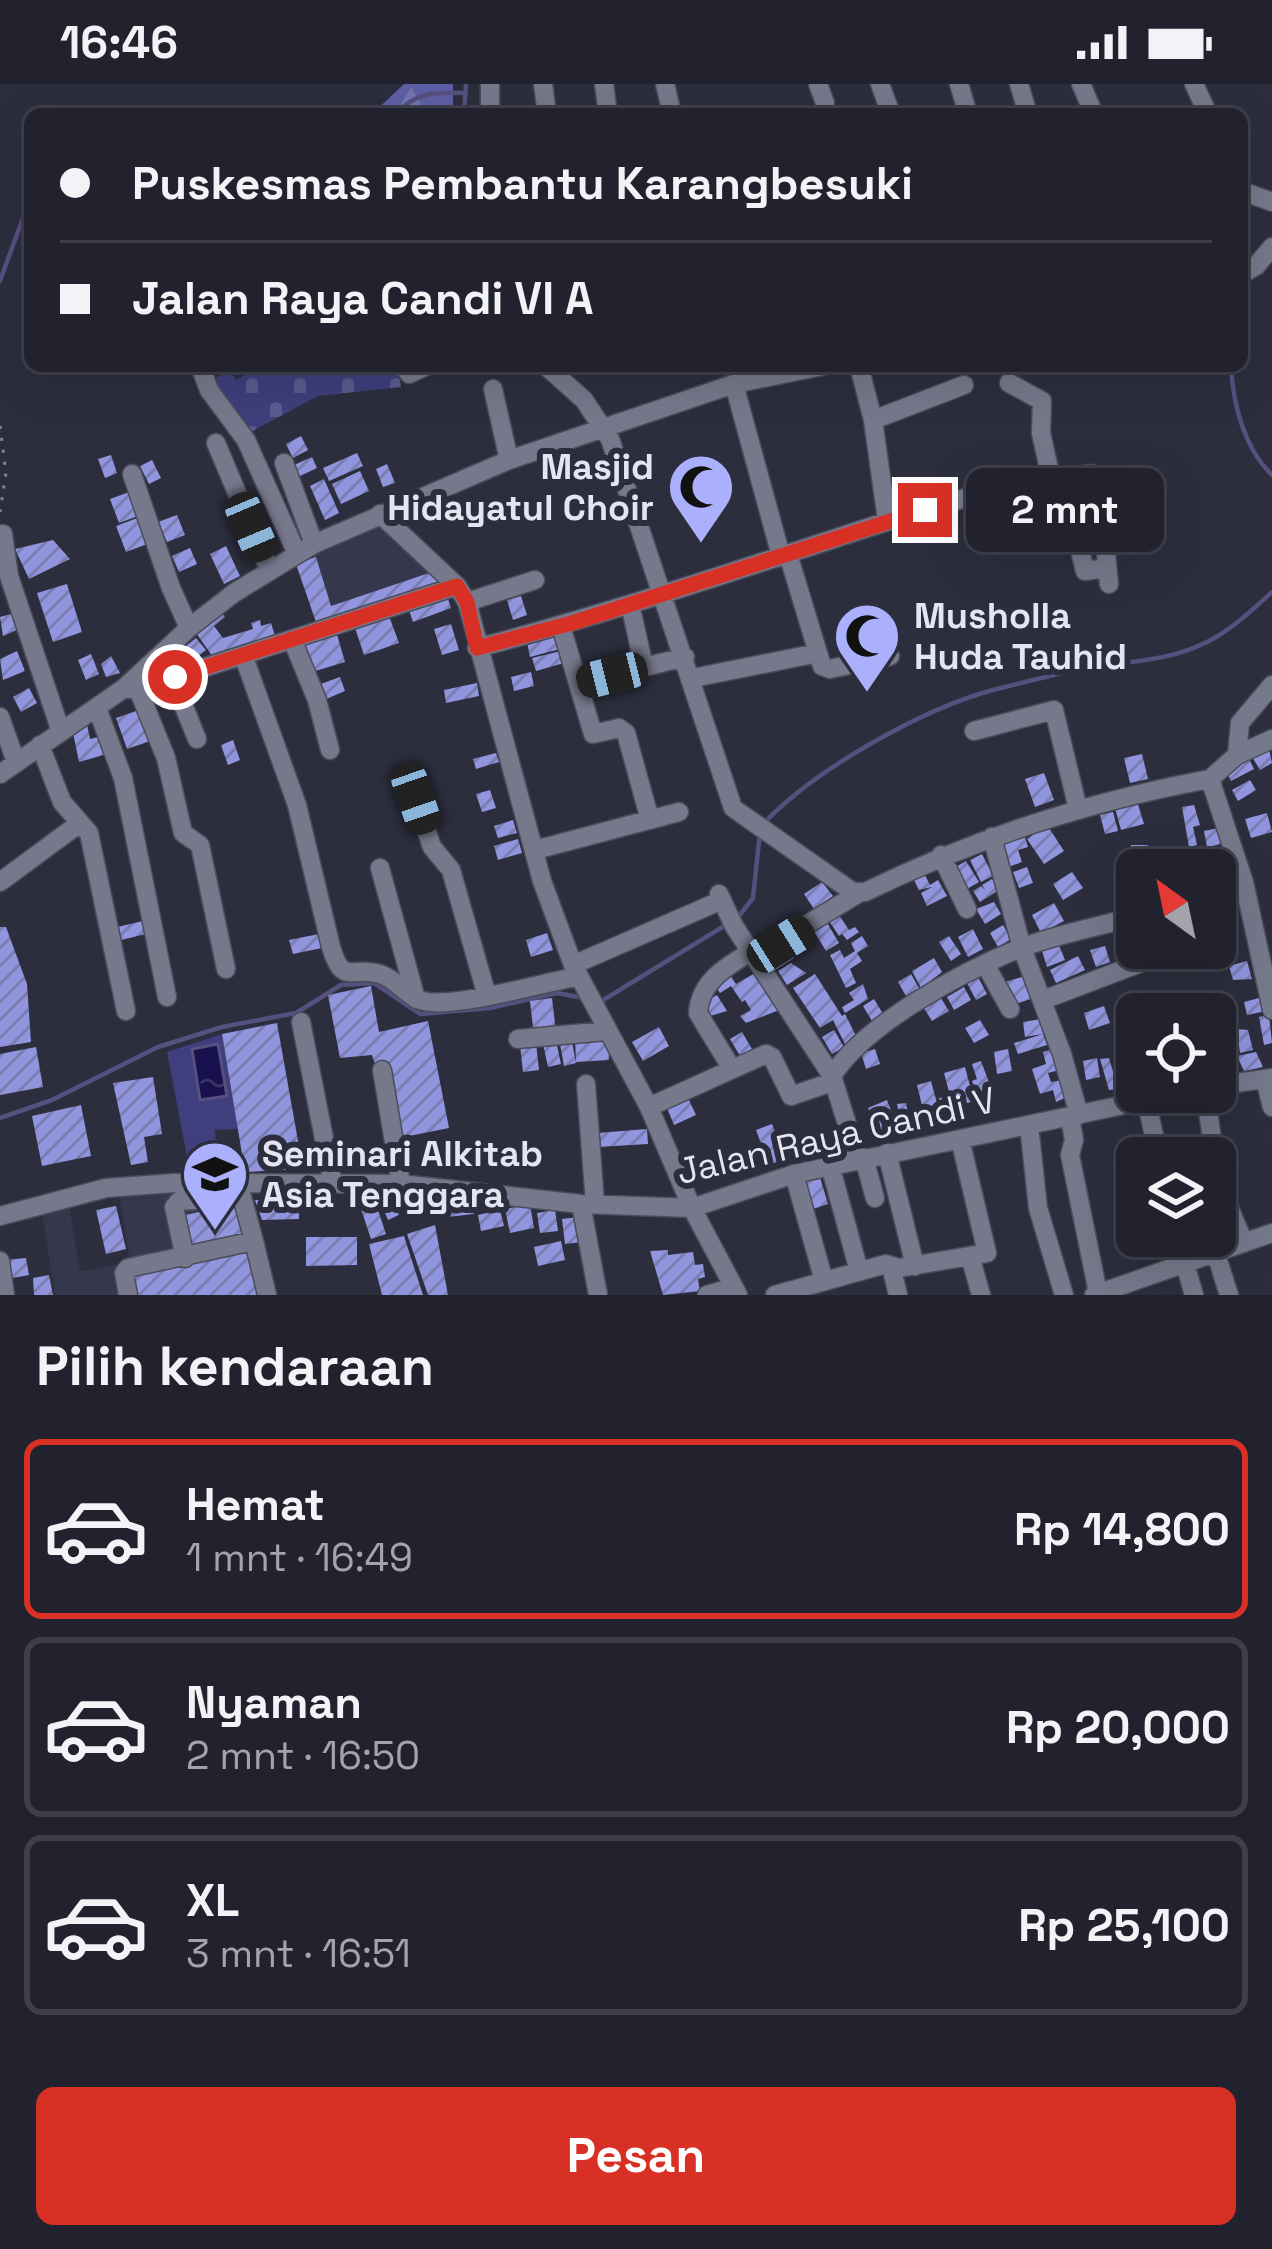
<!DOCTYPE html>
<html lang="id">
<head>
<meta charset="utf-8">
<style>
	:root { --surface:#21222e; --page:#292a36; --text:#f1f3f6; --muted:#a2a4aa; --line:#3e3f4a; --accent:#d93025 }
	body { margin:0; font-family:"Space Grotesk",sans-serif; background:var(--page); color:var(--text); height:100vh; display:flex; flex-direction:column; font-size:45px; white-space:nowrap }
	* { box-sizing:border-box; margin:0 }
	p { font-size:39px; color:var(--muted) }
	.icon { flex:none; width:66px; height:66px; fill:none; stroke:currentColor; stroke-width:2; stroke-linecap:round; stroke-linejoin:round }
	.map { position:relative; height:1211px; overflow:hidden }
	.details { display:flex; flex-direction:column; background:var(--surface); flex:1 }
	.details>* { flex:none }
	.banner { position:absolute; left:24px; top:24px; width:1224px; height:264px; border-radius:18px; box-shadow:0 12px 48px #0002,0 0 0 3px var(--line); display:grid; align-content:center; height:264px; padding:0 36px; background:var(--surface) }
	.needle { width:78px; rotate:327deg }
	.fabs { position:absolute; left:1116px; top:765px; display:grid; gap:24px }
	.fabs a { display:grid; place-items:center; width:120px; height:120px; border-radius:18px; background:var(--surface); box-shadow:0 12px 48px #0002,0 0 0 3px var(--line); font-size:60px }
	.end { position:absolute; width:54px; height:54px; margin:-27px; border:15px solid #d93025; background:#fff; box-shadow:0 0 0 6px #fff }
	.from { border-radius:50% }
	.bubble { position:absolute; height:84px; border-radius:18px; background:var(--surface); box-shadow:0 12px 48px #0002,0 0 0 3px var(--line); font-size:39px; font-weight:700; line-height:84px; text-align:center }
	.car { position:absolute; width:36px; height:72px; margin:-36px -18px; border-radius:15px; box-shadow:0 0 9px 3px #0007; background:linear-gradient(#222 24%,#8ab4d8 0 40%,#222 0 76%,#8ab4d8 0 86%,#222 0) }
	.banner b { display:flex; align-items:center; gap:42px; height:114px; font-size:45px }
	.banner b+b { border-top:3px solid var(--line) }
	.banner i { width:30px; height:30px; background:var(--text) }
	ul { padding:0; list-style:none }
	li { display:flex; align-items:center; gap:36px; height:180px; margin:0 24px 18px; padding:0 12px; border:6px solid var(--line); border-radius:18px }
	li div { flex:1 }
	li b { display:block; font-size:45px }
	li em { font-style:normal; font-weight:700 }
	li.selected { border-color:var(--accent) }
	li>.icon { width:108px; height:108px; stroke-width:1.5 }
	h2 { padding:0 36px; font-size:54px; line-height:144px }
	.button { display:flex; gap:24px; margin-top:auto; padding:24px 36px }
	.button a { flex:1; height:138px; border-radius:18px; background:var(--accent); color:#fff; font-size:48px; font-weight:700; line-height:138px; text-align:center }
	.status { display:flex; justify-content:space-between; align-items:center; height:84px; padding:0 60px; background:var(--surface); direction:ltr }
	.status svg { height:33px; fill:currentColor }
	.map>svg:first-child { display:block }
	.built { fill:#35374c }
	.forest { fill:url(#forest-firs) }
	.cemetery { fill:url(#cemetery-stones) }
	.pitch { fill:#3e3f7c }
	.water { fill:url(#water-ripples); stroke:#56507f; stroke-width:3 }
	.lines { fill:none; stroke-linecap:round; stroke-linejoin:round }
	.stream { stroke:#56507f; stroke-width:4.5 }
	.building { fill:url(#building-hatch) }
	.minor-casing { stroke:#4b4c59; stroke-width:21 }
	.path { stroke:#848693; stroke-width:3; stroke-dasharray:3 9; stroke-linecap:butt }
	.minor { stroke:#76788b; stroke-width:18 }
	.route { stroke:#d93025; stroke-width:15 }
	.labels { text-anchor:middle; stroke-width:12; stroke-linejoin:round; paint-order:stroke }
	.poi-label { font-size:36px; font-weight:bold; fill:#e4e5f0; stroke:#2c2e3e; text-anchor:start }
	.street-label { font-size:36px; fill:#e4e5f0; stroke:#2c2e3e }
</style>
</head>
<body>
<div class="status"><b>16:46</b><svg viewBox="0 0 49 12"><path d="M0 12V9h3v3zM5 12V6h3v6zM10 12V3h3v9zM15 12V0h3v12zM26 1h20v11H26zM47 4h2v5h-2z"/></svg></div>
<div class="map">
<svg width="1272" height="1211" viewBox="0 0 1272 1211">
	<defs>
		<pattern id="forest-firs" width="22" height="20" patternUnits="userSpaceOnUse" patternTransform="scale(3)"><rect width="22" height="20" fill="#5d5fa4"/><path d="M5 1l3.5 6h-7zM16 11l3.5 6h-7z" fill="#7476b1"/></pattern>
		<pattern id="cemetery-stones" width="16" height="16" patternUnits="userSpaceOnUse" patternTransform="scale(3)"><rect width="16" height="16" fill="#3e3f7c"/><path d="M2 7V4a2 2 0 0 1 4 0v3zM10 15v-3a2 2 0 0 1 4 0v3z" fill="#5a5b8f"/></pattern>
		<pattern id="water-ripples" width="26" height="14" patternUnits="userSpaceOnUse" patternTransform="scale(3)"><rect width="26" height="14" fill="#19104e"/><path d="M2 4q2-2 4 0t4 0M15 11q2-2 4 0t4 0" fill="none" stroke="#3a3368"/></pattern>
		<pattern id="building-hatch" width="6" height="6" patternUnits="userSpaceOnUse" patternTransform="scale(3)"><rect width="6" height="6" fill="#9095de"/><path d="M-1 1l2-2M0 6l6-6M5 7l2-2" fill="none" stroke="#797db1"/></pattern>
	</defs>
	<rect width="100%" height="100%" fill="#2c2e3e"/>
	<path class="built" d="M375 437 447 500 318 544 294 476Z
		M246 1106 273 1211H55L42 1129 69 1120 80 1187 130 1178 119 1110Z"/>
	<path class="forest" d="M404 0H453V30H372Z"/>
	<path class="cemetery" d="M264 282H398L401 303 318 312 245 351 209 296 231 288 236 296Z"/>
	<path class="pitch" d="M222 950 238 1045 215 1046 218 1087 190 1089 167 968Z"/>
	<path class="water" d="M218 960 227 1012 200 1016 192 965Z"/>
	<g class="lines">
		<path class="stream" d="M396 30C416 7 438 8 466 9
			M464 30 466 0
			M0 197 24 131 30 50
			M1231 282C1233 320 1244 364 1272 391
			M765 738C816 685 922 625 993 606 1025 598 1059 589 1092 583 1132 577 1169 577 1207 558 1231 546 1252 526 1272 508
			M738 833 753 814 760 748
			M600 918 729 839
			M0 1034 52 1016 158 963 222 943 296 929 341 901 374 899 420 930 490 924 557 909 584 914"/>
	</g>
	<path class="building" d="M301 352 308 366 293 374 286 360Z
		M357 369 363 382 329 397 323 384Z
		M111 371 117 389 105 394 98 375Z
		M312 373 317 384 300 392 294 381Z
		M152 376 161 394 149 400 140 382Z
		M387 380 395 399 383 403 376 385Z
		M360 387 369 407 341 420 332 400Z
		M324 395 339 429 325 436 310 402Z
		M132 407 141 431 119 439 110 415Z
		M177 431 185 451 167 458 158 438Z
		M140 433 150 459 126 468 116 442Z
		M53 456 70 475 29 495 15 465Z
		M226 462 240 492 224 500 210 470Z
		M190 464 197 480 179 488 172 472Z
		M316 473 331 522 435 487 440 502 318 544 296 480Z
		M67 500 82 548 53 558 37 509Z
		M446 509 451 524 413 538 408 523Z
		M521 512 527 531 513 536 507 516Z
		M220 527 225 533 214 542 223 554 253 545 251 539 260 536 261 542 271 539 276 555 215 576 194 546Z
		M11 530 19 545 3 552 0 533Z
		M389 532 399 559 364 571 355 544Z
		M451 540 459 566 442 571 434 545Z
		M336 547 345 578 312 588 303 558Z
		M557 551 560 565 530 573 527 558Z
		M196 554 206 566 174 590 165 579Z
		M17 567 25 587 3 596 0 575Z
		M561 567 564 579 536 587 532 574Z
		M91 570 99 590 86 596 78 576Z
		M111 572 120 589 106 593 101 580Z
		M531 588 534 602 514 607 511 593Z
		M340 593 345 607 324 616 318 601Z
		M477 599 479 612 446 619 444 606Z
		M29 604 37 619 21 628 13 613Z
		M142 625 153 656 127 665 116 634Z
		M87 640 90 655 102 652 107 670 79 678 72 644Z
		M233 656 240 676 228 681 221 661Z
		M1268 660 1272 679 1260 686 1251 671Z
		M496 669 499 678 476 685 473 675Z
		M1142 670 1148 695 1130 699 1124 674Z
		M1249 675 1254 685 1231 697 1226 686Z
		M1044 689 1054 716 1035 723 1025 695Z
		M1250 696 1256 706 1238 717 1232 706Z
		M490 706 496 724 482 728 476 710Z
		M1137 717 1144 740 1121 746 1115 724Z
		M1194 721 1200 741 1193 743 1197 761 1189 763 1182 723Z
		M1113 728 1118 747 1105 750 1100 731Z
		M1267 729 1272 748 1251 754 1245 735Z
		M513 736 517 749 498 754 494 742Z
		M1047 741 1064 767 1044 780 1027 755Z
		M1223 743 1226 759 1207 763 1204 747Z
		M1024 750 1028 763 1018 766 1022 778 1008 783 1000 758Z
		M518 755 522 769 498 776 494 762Z
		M1131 761H1148V775L1130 774Z
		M982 770 993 792 981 798 970 776Z
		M966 777 979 798 967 805 954 784Z
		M1027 783 1033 799 1019 804 1013 788Z
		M923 787 930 801 938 796 947 812 927 822 921 809 932 803 919 806 912 792Z
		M1072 788 1083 804 1063 816 1053 800Z
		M992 795 999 806 980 818 973 807 981 802 985 806 982 801Z
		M822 798 833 812 814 825 804 810Z
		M994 818 1001 830 985 840 976 825Z
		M1054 819 1064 837 1041 849 1032 831Z
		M839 831 849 846 855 843 859 848 847 856 842 850 839 852 829 837Z
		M143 837 146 850 117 857 113 844Z
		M826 837 839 859 826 867 812 844Z
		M1003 841 1011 855 998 863 990 849Z
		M0 843H6L27 900 31 958 0 963Z
		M973 845 983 865 968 873 958 853Z
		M547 849 553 866 531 873 526 856Z
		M319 850 322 864 293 870 289 856Z
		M862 852 868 862 857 869 862 877 850 885 856 899 846 904 830 871 840 866 844 874 855 867 851 859Z
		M949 852 961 870 951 877 939 858Z
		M1059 861 1065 876 1047 883 1042 867Z
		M786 862 794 874 772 888 770 872Z
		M1105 862 1110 878 1096 883 1090 866Z
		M1078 872 1085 886 1056 899 1050 886Z
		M934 874 942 888 921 904 912 887Z
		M1247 877 1252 895 1233 896 1229 882Z
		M791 879 806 889 787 901 778 887Z
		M727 887 736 900 757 888 787 923 746 939 740 932 751 926 745 916 742 918 731 902 720 909 712 897Z
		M815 890 842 932 845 930 857 954 845 960 833 936 820 944 793 904Z
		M911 890 919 904 906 912 898 898Z
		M1025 892 1034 914 1015 920 1005 898Z
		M978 893 987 910 976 916 967 899Z
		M863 900 868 915 845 929 842 923 854 916 849 909Z
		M371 902 379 948 428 937 449 1044 399 1054 372 971 340 974 328 911Z
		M964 903 971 916 954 926 947 913Z
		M717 911 727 927 710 932 703 919Z
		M939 911 949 927 932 937 922 921Z
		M1263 913 1266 927 1247 931 1244 918Z
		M552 914 556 948 534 952 530 917Z
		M874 915 883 930 872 937 863 922Z
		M1104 922 1110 939 1089 946 1084 929Z
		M1269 931 1272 959 1264 961 1259 933Z
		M1041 935 1043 950 1025 953 1023 938Z
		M980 936 989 951 974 959 965 944Z
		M277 939 303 1085 245 1088 222 950Z
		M659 943 669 962 643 977 632 958Z
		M1237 945 1248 946 1253 966 1240 969Z
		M834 946 844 963 832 970 822 953Z
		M742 948 752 965 740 972 730 955Z
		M1043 950 1047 961 1018 970 1014 959Z
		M608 953 609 976 576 978 575 955Z
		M556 957 561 980 548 983 543 960Z
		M572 958 576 979 564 982 560 960Z
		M536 959 539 986 523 988 520 961Z
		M36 963 43 1003 0 1011V970Z
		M1058 964 1063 985 1048 989 1051 998 1068 995 1071 1011 1056 1018 1053 1006 1040 1010 1032 985 1046 980 1043 968Z
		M875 965 880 980 866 985 861 969Z
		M1008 965 1012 987 997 990 994 968Z
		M1256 968 1263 983 1244 987 1237 972Z
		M1123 969 1131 1000 1120 1002 1113 971Z
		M1137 970V1004L1133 1005 1127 971Z
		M1097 974 1100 993 1086 996 1083 977Z
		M1109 974 1118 1005 1109 1006 1100 975Z
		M981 977 996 1017 982 1022 972 997 977 995 972 980Z
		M965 983 974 1017 942 1027 939 1014 950 1012 944 989Z
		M153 993 162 1050 144 1053 148 1078 131 1081 113 999Z
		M931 997 941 1034 926 1038 917 1001Z
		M688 1014 696 1031 674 1041 667 1024Z
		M887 1016 897 1042 878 1050 868 1024Z
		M906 1019 911 1044 902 1046 897 1020Z
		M81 1021 91 1072 42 1082 32 1032Z
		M772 1040 785 1075 769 1081 756 1046Z
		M647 1045 648 1060 598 1063 597 1049Z
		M819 1090 828 1120 813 1125 804 1094Z
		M472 1111 474 1130 447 1133 445 1114Z
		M391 1112 399 1131 388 1136 380 1117Z
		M299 1115V1135L262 1136 255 1116Z
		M375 1117 386 1150 371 1155 360 1122Z
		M240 1119 249 1153 187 1168 181 1132Z
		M530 1120 534 1144 510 1149 505 1125Z
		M116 1122 126 1165 106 1170 96 1126Z
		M500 1126 504 1142 481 1147 478 1131Z
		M555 1126 558 1147 540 1149 537 1129Z
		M579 1133 582 1158 565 1160 562 1135Z
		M435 1141 448 1211H428L407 1150Z
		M404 1152 423 1211H382L369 1160Z
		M306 1153H357V1181L306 1182Z
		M561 1157 565 1176 538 1182 534 1163Z
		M247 1166 259 1211H134L129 1189Z
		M668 1166V1171L693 1168 695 1181 703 1180 705 1193 698 1195 700 1207 663 1211 650 1167Z
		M26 1174 29 1191 7 1195 5 1176Z
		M49 1191 53 1211H34L33 1194Z"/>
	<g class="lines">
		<g class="minor-casing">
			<path id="minor" d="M543 0 547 30
				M604 0 608 30
				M665 0 672 30
				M818 0 825 19
				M880 0 891 30
				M959 0 968 30
				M1019 0 1028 30
				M1081 0 1094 30
				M1194 0 1208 30
				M490 30V0
				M1242 107 1272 118
				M1242 190 1256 182 1272 163
				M200 282 209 306 246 356 297 470
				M404 282 409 290 426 282
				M546 282 584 316 610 355 733 724 853 808H865C976 754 1090 717 1210 695
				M859 282 873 336 887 436
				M1009 299 1042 317 1041 349 1051 394
				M734 300 781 472
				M493 305 509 376
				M873 336 964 301
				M216 359 269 485
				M284 379 314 460
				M132 390 171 504 189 544
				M1048 394 1056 457 1078 458 1085 487 1107 484
				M380 430 457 502 467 518 542 797 573 881 649 1023 692 1124 738 1211
				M3 450 9 492 61 648
				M788 470 818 569
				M467 518 535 496
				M630 520 644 583
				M561 542 593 650 619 644 626 649 650 736
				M292 555 317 616 330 666
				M477 564C595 533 711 495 827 457 913 429 1002 398 1092 390L1099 396 1109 500
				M246 579 297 721 331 863C343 903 351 881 380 890 396 895 405 910 420 916 449 927 543 898 577 893
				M172 593 197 655
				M693 594 818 569 822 582 830 585 890 572
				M579 599 685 573
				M123 605H138L457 502
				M138 605 166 674 183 749 200 761 226 885
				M97 624 123 694 167 913
				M0 633 16 678
				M974 647 1054 626 1078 725
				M40 661 62 718 89 749 126 927
				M1237 671 1240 639 1272 601
				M0 690 123 605 189 544 234 509 314 460 509 376 734 300 822 282
				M1210 695 1244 798 1272 926
				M1210 695 1237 671 1272 655
				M416 715 432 763 451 786 487 912
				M992 753 1022 864 1062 970 1079 1031
				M535 766 679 728
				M941 771 967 825
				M380 784 416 915
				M0 798 80 739
				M719 810 734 842 832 992
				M755 872 859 809
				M985 880 1010 925
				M573 881 722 816
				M1043 916 1143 878
				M301 938 333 1100
				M518 955 607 947
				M732 985 698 929C700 897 727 882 752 867
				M382 986 401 1100
				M1265 995 1272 1023
				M586 1000 595 1120
				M1215 1002 1272 994
				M1205 1008 1215 1074
				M1146 1015 1159 1074
				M649 1023 766 970 772 973 791 1012 832 998
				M1070 1033 1074 1056 1070 1071 1098 1209
				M1029 1041 1038 1124 1064 1211
				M887 1069 915 1182
				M864 1074 875 1114
				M858 1075 832 992C865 940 962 888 1018 865 1056 850 1098 843 1137 832
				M1215 1078 1223 1109 1244 1159
				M830 1081 859 1187
				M794 1090 824 1197
				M581 1120 598 1211
				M0 1132 106 1104 174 1099 401 1100 581 1120 692 1124 794 1090 1185 1008
				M1177 1152 1194 1211
				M1216 1170 1229 1211
				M970 1172 981 1211
				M185 1174 174 1123 179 1117 242 1113 254 1157
				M0 1177 5 1211
				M891 1182 898 1211
				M128 1211 124 1189 128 1184 254 1157 267 1211
				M707 1211 734 1203
				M775 1211 886 1180 899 1184 987 1169 960 1055
				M1094 1211 1272 1149"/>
		</g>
		<path class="path" d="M217 289 233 283
			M0 342 6 389 0 428"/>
		<use href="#minor" class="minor"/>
	</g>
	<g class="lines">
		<path class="route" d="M175 593 457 502 467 518 477 564 572 539 925 426"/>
	</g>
	<defs>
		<g id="mosque-pin" transform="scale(3.45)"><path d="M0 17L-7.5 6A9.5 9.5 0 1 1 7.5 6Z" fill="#aab0fb" stroke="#2c2e3e"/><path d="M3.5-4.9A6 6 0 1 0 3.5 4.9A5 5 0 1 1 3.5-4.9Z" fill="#111"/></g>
		<g id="university-pin" transform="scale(3.45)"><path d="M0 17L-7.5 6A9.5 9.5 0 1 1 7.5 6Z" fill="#aab0fb" stroke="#2c2e3e"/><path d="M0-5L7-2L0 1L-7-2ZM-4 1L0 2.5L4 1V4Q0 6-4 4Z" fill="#111"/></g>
	</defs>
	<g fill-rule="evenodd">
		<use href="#mosque-pin" x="701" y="403"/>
		<use href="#mosque-pin" x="867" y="552"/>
		<use href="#university-pin" x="215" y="1090"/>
	</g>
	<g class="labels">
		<g class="poi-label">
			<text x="654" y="395" text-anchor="end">Masjid<tspan x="654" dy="41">Hidayatul Choir</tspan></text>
			<text x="914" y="544">Musholla<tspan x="914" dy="41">Huda Tauhid</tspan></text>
			<text x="262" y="1082">Seminari Alkitab<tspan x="262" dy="41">Asia Tenggara</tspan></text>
		</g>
		<g class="street-label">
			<text transform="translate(836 1051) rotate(-13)" y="13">Jalan Raya Candi V</text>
		</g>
	</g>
</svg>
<div class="fabs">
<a><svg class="needle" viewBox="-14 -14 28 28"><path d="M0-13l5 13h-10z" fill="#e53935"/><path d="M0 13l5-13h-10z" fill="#a2a4aa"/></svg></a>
<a><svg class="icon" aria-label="locate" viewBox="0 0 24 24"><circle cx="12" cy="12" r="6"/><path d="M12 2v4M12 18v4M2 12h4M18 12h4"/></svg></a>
<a><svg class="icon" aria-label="layers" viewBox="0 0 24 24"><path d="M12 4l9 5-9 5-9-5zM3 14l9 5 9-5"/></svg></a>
</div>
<i class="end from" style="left:175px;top:593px"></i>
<i class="end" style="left:925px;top:426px"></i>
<div class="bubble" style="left:966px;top:384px;width:198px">2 mnt</div>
<i class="car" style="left:251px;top:443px;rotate:157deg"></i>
<i class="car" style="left:612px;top:591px;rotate:256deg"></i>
<i class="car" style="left:416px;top:715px;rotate:161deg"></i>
<i class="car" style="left:781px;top:860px;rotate:58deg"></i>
<div class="banner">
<b><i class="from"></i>Puskesmas Pembantu Karangbesuki</b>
<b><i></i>Jalan Raya Candi VI A</b>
</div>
</div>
<section class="details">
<h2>Pilih kendaraan</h2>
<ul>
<li class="selected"><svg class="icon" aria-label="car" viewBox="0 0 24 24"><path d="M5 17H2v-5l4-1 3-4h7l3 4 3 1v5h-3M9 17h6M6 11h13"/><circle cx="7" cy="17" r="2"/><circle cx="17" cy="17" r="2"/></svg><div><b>Hemat</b><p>1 mnt · 16:49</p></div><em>Rp 14,800</em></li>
<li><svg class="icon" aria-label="car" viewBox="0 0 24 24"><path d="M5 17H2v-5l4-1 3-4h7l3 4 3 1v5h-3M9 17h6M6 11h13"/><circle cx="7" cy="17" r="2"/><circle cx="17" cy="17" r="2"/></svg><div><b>Nyaman</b><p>2 mnt · 16:50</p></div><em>Rp 20,000</em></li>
<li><svg class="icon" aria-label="car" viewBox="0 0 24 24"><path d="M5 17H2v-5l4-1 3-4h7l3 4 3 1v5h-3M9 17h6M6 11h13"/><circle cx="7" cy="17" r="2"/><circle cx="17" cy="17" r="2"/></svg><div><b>XL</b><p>3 mnt · 16:51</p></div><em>Rp 25,100</em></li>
</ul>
<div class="button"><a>Pesan</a></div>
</section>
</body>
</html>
